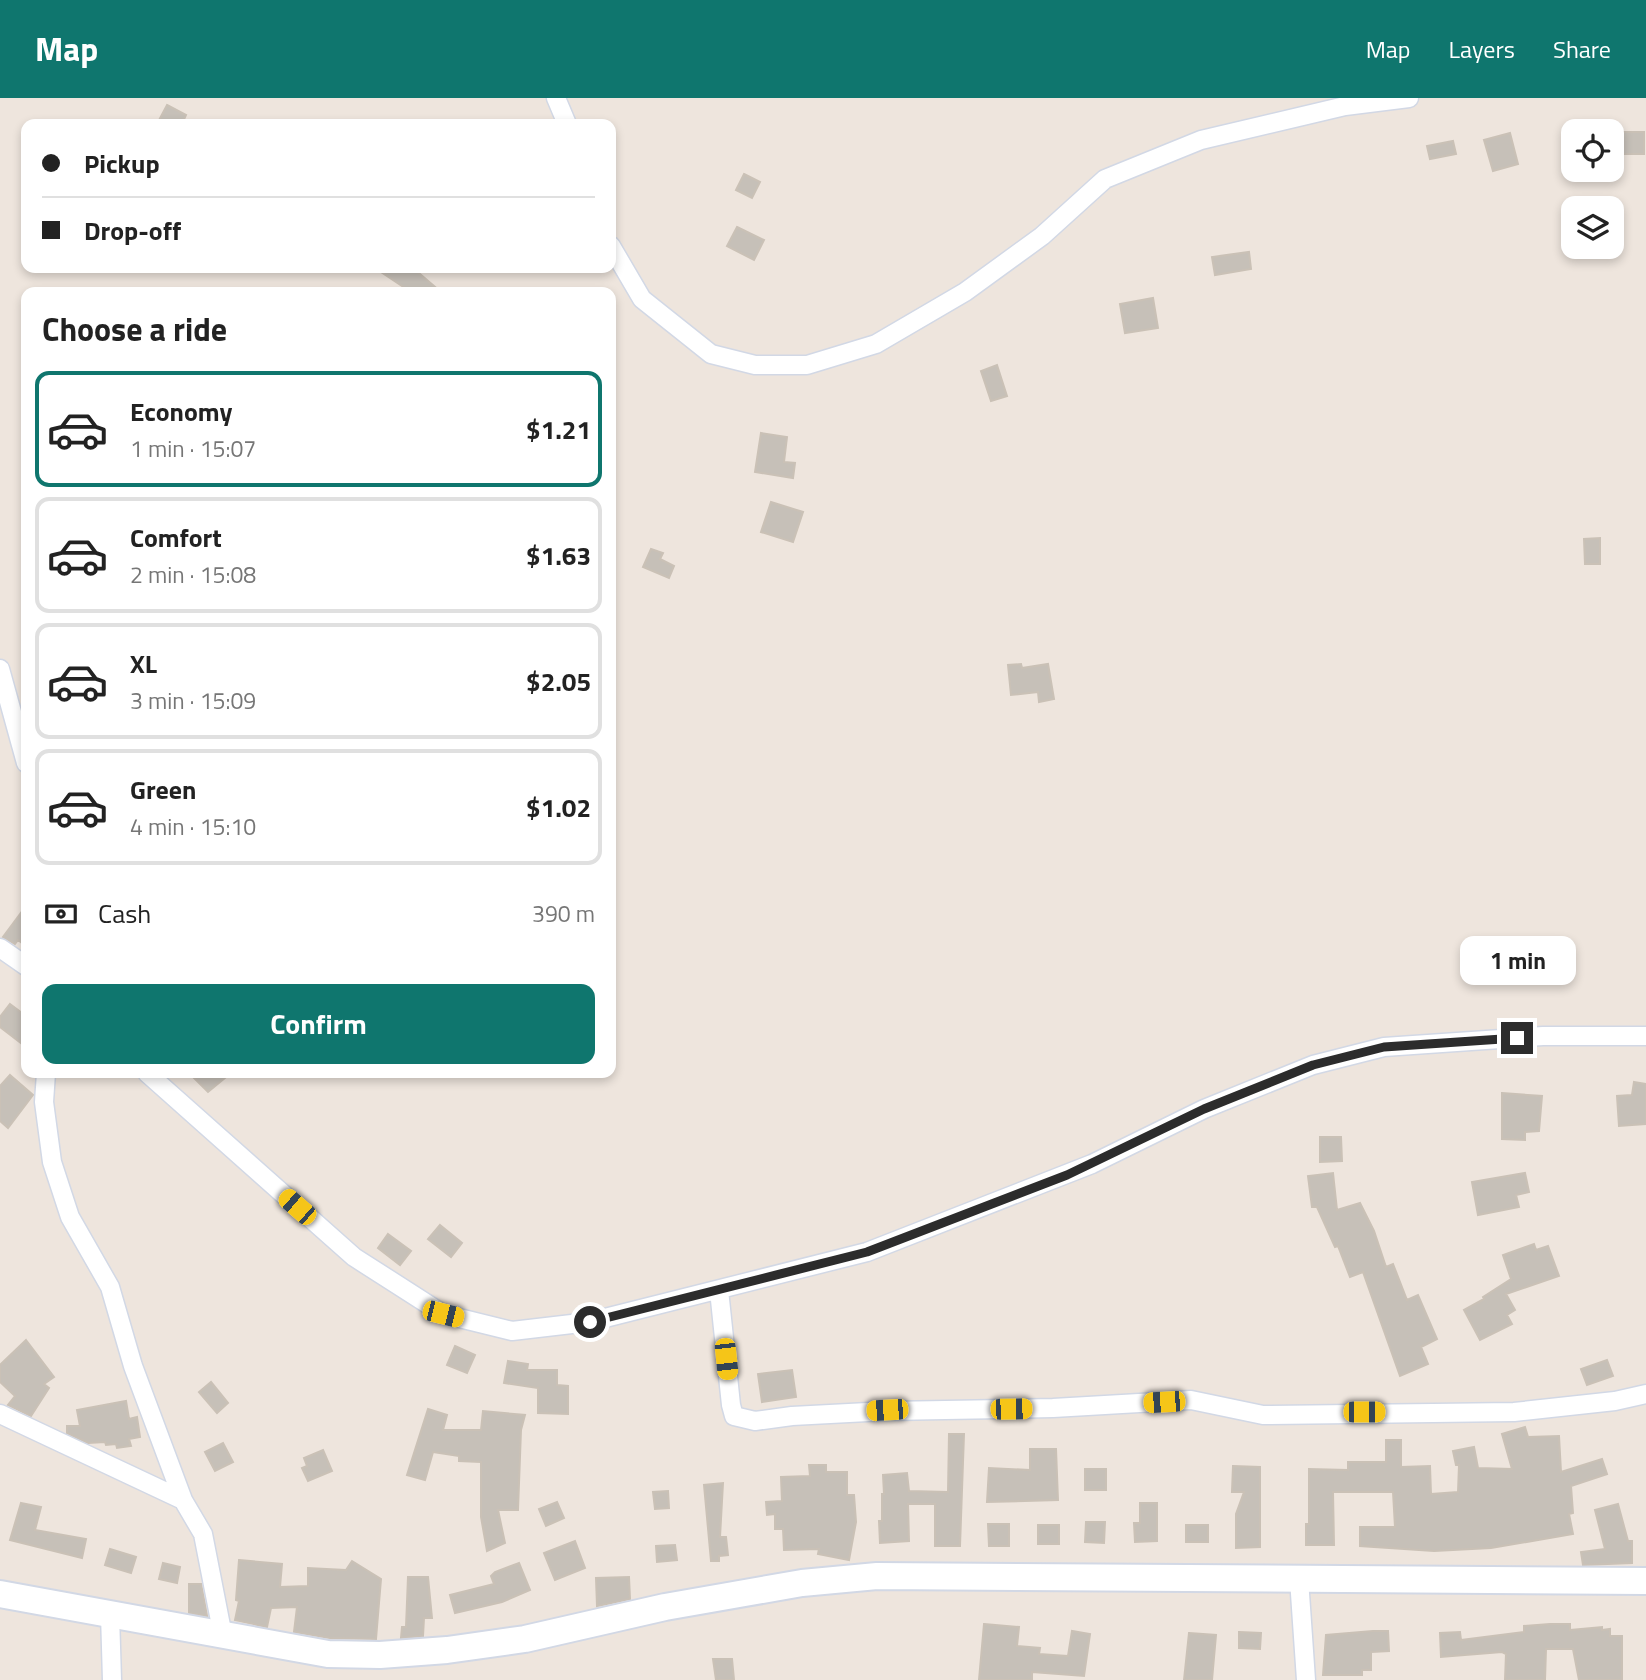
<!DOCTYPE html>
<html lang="en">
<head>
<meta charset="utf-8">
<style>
	:root { --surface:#fff; --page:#f2f2f2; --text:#222; --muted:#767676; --line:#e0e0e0; --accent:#0f766e }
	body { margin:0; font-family:"Titillium Web",sans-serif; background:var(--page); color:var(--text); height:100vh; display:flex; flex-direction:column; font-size:26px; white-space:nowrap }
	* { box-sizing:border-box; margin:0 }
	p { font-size:23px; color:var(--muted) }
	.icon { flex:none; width:38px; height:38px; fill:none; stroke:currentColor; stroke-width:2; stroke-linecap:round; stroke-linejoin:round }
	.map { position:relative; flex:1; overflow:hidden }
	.sheet { position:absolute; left:21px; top:189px; width:595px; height:791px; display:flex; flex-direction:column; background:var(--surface); border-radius:14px; box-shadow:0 4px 10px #0003 }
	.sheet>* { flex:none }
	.banner { position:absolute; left:21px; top:21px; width:595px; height:154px; border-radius:14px; box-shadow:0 4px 10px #0003; display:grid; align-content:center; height:154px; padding:0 21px; background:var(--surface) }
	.fabs { position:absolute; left:1561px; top:21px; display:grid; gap:14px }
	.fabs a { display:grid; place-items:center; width:63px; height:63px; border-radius:14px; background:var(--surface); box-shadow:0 4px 10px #0003; font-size:35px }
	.end { position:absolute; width:32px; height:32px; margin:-16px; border:9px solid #2c2c2c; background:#fff; box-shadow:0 0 0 4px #fff }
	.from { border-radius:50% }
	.bubble { position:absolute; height:49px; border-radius:14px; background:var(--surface); box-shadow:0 4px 10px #0003; font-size:23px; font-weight:700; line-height:49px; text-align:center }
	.car { position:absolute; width:21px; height:42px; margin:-21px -10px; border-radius:9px; box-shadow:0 0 5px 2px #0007; background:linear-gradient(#f5c518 24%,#345 0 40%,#f5c518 0 76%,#345 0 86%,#f5c518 0) }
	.banner b { display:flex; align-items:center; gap:24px; height:66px; font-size:26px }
	.banner b+b { border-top:2px solid var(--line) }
	.banner i { width:18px; height:18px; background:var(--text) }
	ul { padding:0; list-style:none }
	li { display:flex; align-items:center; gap:21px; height:116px; margin:0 14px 10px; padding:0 7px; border:4px solid var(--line); border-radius:14px }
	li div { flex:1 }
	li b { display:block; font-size:26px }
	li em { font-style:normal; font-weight:700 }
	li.selected { border-color:var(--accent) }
	li>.icon { width:63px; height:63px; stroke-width:1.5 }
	h2 { padding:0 21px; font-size:32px; line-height:84px }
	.pay { display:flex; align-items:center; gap:18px; height:77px; padding:0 21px; font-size:26px }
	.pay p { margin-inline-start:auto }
	.primary-button { display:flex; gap:14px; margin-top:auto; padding:14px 21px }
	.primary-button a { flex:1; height:80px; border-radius:14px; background:var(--accent); color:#fff; font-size:28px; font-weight:700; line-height:80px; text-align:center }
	header { display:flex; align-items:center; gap:42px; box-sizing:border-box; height:98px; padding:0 35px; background:var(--accent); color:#fff }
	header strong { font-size:33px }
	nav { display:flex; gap:38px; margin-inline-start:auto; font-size:24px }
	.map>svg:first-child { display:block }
	.building { fill:#c6c0b8; stroke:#cac1b6; stroke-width:2 }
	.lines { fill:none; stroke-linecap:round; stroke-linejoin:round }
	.minor-casing { stroke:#d2d8e5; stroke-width:21 }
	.secondary-casing { stroke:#d2d8e5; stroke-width:30 }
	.minor { stroke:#fff; stroke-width:18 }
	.secondary { stroke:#fff; stroke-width:26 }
	.route { stroke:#2c2c2c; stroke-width:9 }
</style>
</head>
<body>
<header>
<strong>Map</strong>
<nav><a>Map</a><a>Layers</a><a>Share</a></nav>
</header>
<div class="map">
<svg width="1646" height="1582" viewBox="0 0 1646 1582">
	<rect width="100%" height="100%" fill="#eee5dd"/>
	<path class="building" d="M167 7 186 17 182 26H157Z
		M1617 34H1644V56H1618Z
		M1510 35 1518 66 1493 73 1484 42Z
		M1453 43 1456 56 1430 61 1427 48Z
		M744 76 760 84 752 100 736 92Z
		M737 129 764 142 754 162 727 148Z
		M1249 154 1251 171 1215 177 1212 159Z
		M375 170H413L441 194H411Z
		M1153 200 1158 230 1125 235 1120 206Z
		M997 267 1007 298 991 303 981 273Z
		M761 335 787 339 784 364 795 365 793 380 755 374Z
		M771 404 803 414 793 444 761 434Z
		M1600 440V466H1585L1584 441Z
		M651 451 663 455 660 461 674 468 669 480 643 469Z
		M1021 566 1022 570 1048 566 1054 601 1039 604 1038 594 1011 597 1008 567Z
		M26 808V848L18 842 15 846 3 839Z
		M10 906 26 918V949L0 929V919Z
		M189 975H231L208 994Z
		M10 977 33 997 8 1030 0 1023V988Z
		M1634 984 1646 986V1026L1619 1028 1617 998 1632 997Z
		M1502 995 1542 998 1539 1033 1525 1034V1042L1502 1041Z
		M1320 1039H1341L1342 1063 1320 1064Z
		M1333 1075 1337 1112 1360 1105 1374 1133 1386 1169 1393 1166 1407 1202 1418 1197 1437 1241 1421 1249 1428 1266 1400 1278 1363 1174 1350 1179 1338 1148 1335 1149 1317 1109H1312L1308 1078Z
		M1525 1075 1529 1094 1516 1097 1519 1109 1478 1117 1472 1084Z
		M440 1127 462 1145 451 1159 428 1141Z
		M388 1136 411 1153 400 1167 378 1150Z
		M1534 1146 1536 1152 1548 1148 1559 1178 1506 1196 1515 1212 1507 1217 1512 1226 1480 1242 1464 1212 1484 1201 1483 1199 1511 1181 1503 1157Z
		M26 1242 54 1279 44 1286 49 1290 31 1318 8 1307 15 1298 0 1284V1267Z
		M455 1248 475 1257 467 1275 447 1267Z
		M1607 1262 1613 1278 1587 1287 1581 1271Z
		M508 1263 528 1266 527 1272H557V1287L568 1288V1316L538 1315V1290L504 1285Z
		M792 1272 796 1299 762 1304 758 1276Z
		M211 1284 228 1305 217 1315 199 1294Z
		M126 1303 129 1321 137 1319 140 1339 129 1341 131 1348 117 1350 116 1346 106 1347 105 1344 88 1345 67 1335V1328H80L77 1312Z
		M428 1311 447 1317 443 1332H481L483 1313 525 1317 521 1332 518 1412H498L505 1445 487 1453 481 1419V1364L459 1363V1358L433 1354 425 1382 407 1377Z
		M1525 1329 1528 1339 1559 1338 1561 1374 1602 1361 1607 1376 1571 1388 1573 1415 1569 1416 1573 1436 1491 1450 1434 1453 1360 1448V1429H1395L1393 1394H1333L1334 1447H1306V1426H1309V1371L1348 1372V1364H1386V1342H1401V1369L1430 1368 1431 1396 1458 1394 1459 1367H1456L1453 1353 1474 1349 1478 1370 1512 1371 1502 1336Z
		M949 1336H964L960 1448H935V1406H908L909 1443 880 1445 879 1423H882V1396H884L883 1377 907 1375 909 1393 948 1394Z
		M223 1345 233 1364 215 1373 205 1354Z
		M1030 1351H1056L1058 1402 987 1404 989 1370 1030 1372Z
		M323 1352 332 1373 308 1383 302 1370 307 1368 304 1360Z
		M809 1367H826V1374H847V1397H854L856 1424 849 1462 818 1456 819 1451 784 1452 783 1431H775V1416L767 1417 766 1404 782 1403 781 1379 810 1378Z
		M1233 1368 1260 1369V1449L1236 1450V1416L1244 1394H1232Z
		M1085 1371H1106V1392H1085Z
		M723 1385 720 1439H726L728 1457 719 1458V1463H711L704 1387Z
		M668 1393 669 1410 655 1411 653 1394Z
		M557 1404 564 1420 546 1428 539 1411Z
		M21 1405 41 1409 35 1432 86 1441 82 1460 10 1442Z
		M1140 1405H1157V1443L1135 1444 1134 1425H1140Z
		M1618 1406 1628 1443H1632V1465L1583 1467 1581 1454 1605 1451 1595 1412Z
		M1086 1424H1105L1104 1445 1085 1444Z
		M988 1426H1009V1448H989Z
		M1038 1427H1059V1446H1038Z
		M1186 1427H1208V1444H1186Z
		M575 1443 585 1470 555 1482 544 1455Z
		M675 1447 677 1462 657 1464 656 1448Z
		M110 1451 136 1459 131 1475 105 1467Z
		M239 1462 282 1466 280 1489 308 1488V1470L346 1472 352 1463 381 1481 376 1541 330 1540 294 1534 297 1509 271 1510 267 1529 235 1522 239 1503 236 1502Z
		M163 1465 180 1469 177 1485 159 1481Z
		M519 1465 530 1492 502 1504 455 1515 450 1497 494 1486 491 1478 495 1474Z
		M408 1479H428L432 1520H424L423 1538 401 1540 402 1529H406Z
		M629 1479 630 1501 597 1508 596 1480Z
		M189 1486H201L207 1518 189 1515Z
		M984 1526 1019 1529 1017 1548 1040 1550 1039 1556 1068 1558 1072 1533 1090 1536 1084 1578 1032 1574V1582H979Z
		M1550 1526H1570V1532L1602 1529V1532L1610 1531V1538H1622V1582H1579L1573 1551H1546L1545 1582H1505L1506 1556 1502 1554 1441 1559 1440 1535 1460 1534 1461 1542 1524 1534V1528Z
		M1373 1533H1388L1389 1553 1371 1554V1572H1362V1577H1323L1326 1537Z
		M1239 1534 1261 1535 1260 1551 1239 1550Z
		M1189 1535 1216 1537 1212 1582H1184Z
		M713 1561H732L734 1582H716Z"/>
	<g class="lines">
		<g class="minor-casing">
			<path id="minor" d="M556 0 567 26
				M611 148 642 201 711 256 755 267H807L876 246 965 194 1042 138 1105 81 1201 42 1345 8 1409 0
				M0 571 26 665
				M0 850 26 868
				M46 975 44 1004 52 1064 70 1119 110 1189 133 1268 183 1402
				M147 975 354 1159 443 1216 512 1233 589 1224 867 1154 1092 1066 1204 1011 1313 967 1384 949 1543 938H1646
				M719 1192 731 1307 734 1318 755 1323 792 1318 887 1313 1053 1310 1191 1302 1263 1317 1514 1314 1615 1303 1646 1296
				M0 1316 183 1402 203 1436 223 1538
				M1299 1481 1306 1582
				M110 1516 112 1582"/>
		</g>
		<g class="secondary-casing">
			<path id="secondary" d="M0 1496 328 1556 380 1557 447 1552 525 1541 665 1509 802 1485 877 1478 1646 1483"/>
		</g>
		<use href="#minor" class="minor"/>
		<use href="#secondary" class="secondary"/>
	</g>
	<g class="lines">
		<path class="route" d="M590 1224 867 1154 1067 1077 1204 1011 1313 967 1384 949 1517 940"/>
	</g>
</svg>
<div class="fabs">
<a><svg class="icon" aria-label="locate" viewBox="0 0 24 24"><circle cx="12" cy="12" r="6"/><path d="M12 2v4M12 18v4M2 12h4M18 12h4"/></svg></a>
<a><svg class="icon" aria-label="layers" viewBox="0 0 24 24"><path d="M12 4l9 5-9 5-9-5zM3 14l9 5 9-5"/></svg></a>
</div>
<i class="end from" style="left:590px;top:1224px"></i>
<i class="end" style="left:1517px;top:940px"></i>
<div class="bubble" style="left:1460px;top:838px;width:116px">1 min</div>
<i class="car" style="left:297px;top:1109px;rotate:311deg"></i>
<i class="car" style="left:443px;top:1216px;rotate:104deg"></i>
<i class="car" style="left:726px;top:1261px;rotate:174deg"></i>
<i class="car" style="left:1164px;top:1304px;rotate:267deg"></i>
<i class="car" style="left:1011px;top:1311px;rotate:89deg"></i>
<i class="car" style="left:887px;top:1312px;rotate:267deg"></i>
<i class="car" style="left:1364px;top:1314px;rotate:90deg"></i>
<div class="banner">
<b><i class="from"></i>Pickup</b>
<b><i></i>Drop-off</b>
</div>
<section class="sheet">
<h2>Choose a ride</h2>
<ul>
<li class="selected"><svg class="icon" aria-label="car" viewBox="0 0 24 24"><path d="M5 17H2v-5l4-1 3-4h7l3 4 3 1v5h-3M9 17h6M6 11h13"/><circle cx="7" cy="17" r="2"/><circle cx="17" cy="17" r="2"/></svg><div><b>Economy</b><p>1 min · 15:07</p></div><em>$1.21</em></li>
<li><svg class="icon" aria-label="car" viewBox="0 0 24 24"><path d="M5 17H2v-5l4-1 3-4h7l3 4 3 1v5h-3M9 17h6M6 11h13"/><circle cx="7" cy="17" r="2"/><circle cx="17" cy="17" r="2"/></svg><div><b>Comfort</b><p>2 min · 15:08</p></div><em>$1.63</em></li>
<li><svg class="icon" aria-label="car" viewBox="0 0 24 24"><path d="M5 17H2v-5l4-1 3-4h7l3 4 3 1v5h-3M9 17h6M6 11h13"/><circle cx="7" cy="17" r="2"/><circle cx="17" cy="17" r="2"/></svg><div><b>XL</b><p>3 min · 15:09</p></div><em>$2.05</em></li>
<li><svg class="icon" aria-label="car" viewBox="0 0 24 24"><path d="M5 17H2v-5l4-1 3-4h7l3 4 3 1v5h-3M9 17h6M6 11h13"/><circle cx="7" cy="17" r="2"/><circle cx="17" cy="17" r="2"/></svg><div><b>Green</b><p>4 min · 15:10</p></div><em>$1.02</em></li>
</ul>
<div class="pay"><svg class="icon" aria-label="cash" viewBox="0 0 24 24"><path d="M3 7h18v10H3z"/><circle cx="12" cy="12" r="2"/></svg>Cash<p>390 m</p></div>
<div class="primary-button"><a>Confirm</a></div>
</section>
</div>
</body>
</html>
